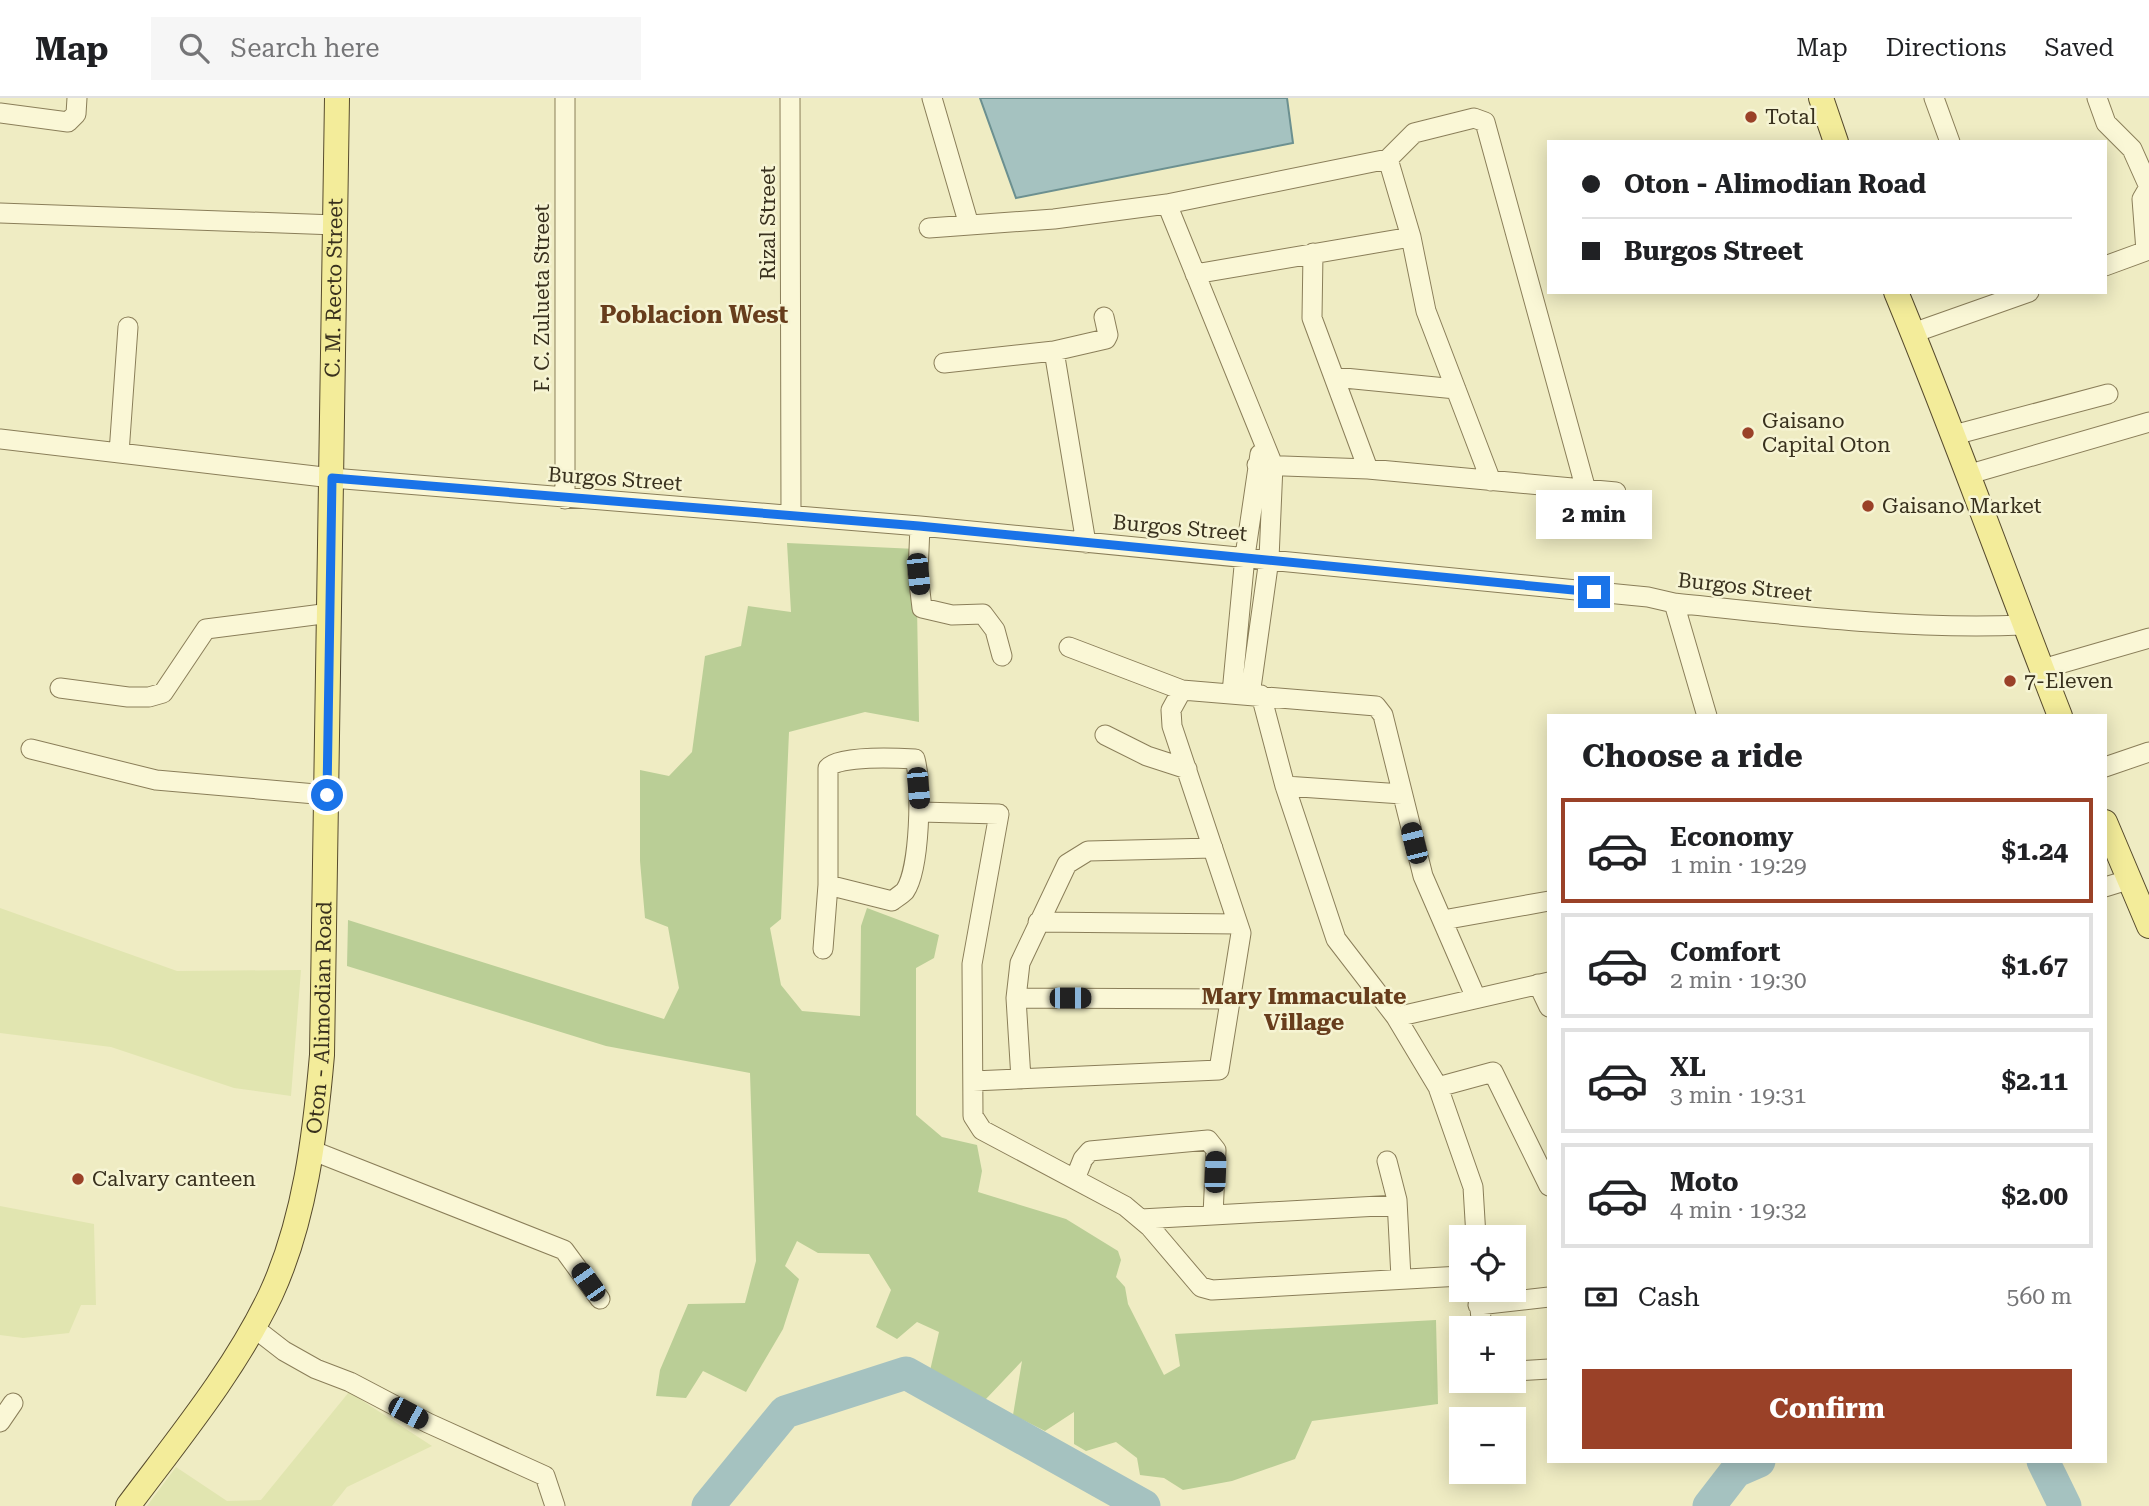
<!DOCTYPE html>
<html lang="en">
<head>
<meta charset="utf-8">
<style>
	:root { --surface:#fff; --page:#f6f6f6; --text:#202124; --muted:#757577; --line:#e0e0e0; --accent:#9a4128 }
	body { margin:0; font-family:"Roboto Serif",serif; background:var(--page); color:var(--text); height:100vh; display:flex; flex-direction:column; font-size:26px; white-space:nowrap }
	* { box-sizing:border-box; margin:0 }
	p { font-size:23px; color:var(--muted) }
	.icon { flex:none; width:38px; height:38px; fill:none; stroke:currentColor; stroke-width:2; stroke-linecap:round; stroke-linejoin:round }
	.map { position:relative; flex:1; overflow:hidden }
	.drawer { position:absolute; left:1547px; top:616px; width:560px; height:749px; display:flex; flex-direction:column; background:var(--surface); border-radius:0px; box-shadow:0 4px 18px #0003 }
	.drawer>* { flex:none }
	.hud { position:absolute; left:1547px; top:42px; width:560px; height:154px; border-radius:0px; box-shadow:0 4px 18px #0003; display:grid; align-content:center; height:154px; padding:0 35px; background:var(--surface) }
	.fabs { position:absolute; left:1449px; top:1127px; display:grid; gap:14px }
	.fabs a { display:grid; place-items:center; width:77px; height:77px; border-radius:0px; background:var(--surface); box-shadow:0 4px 18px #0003; font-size:35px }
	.end { position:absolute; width:32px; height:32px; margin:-16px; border:9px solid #1a73e8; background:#fff; box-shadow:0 0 0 4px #fff }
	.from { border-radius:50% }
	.bubble { position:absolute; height:49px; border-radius:0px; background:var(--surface); box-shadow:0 4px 18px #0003; font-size:23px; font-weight:700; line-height:49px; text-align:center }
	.car { position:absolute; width:21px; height:42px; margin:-21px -10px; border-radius:9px; box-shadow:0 0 5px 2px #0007; background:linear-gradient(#222 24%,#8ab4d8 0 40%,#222 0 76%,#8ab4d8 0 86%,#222 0) }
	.hud b { display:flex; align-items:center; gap:24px; height:66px; font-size:26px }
	.hud b+b { border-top:2px solid var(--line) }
	.hud i { width:18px; height:18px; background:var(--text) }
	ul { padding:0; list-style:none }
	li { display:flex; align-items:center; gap:21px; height:105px; margin:0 14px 10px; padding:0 21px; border:4px solid var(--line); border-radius:0px }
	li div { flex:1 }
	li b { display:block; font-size:26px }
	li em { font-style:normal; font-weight:700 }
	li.current { border-color:var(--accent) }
	li>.icon { width:63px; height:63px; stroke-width:1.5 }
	h2 { padding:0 35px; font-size:32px; line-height:84px }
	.pay { display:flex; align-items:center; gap:18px; height:77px; padding:0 35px; font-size:26px }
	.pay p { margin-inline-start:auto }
	.primary-button { display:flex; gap:14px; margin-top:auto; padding:14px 35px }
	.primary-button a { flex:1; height:80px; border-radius:0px; background:var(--accent); color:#fff; font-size:28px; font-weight:700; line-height:80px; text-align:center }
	header { display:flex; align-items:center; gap:42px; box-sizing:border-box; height:98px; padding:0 35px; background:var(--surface); border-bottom:2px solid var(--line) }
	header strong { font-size:33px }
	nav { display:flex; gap:38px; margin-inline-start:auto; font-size:24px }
	.search { width:490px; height:63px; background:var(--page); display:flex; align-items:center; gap:18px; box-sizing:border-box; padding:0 24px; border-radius:0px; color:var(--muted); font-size:26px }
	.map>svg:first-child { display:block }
	.farmland { fill:#e1e5b0 }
	.green { fill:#bace96 }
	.water { fill:#a5c2c0; stroke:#6c9090; stroke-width:2 }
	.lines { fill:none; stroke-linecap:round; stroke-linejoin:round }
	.river { stroke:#a5c2c0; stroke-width:33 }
	.minor-casing { stroke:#8a7e59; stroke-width:21 }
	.major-casing { stroke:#574b2d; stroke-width:26 }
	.minor { stroke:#faf7d6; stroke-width:19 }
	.major { stroke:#f3ec9a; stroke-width:24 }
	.route { stroke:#1a73e8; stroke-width:9 }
	.poi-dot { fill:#9a4128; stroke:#f6f4d3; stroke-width:2.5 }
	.labels { text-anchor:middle; stroke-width:5; stroke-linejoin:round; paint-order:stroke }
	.poi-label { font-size:21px; fill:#39311e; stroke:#f6f4d3; text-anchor:start }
	.street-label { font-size:21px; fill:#39311e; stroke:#f6f4d3 }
	.neighbourhood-label { font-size:23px; font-weight:bold; fill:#673d1c; stroke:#f6f4d3 }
	.quarter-label { font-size:24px; font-weight:bold; fill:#673d1c; stroke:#f6f4d3 }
</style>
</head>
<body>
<header>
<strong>Map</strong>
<div class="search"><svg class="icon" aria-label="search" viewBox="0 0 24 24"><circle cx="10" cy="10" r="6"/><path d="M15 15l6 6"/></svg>Search here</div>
<nav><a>Map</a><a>Directions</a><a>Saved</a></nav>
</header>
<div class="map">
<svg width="2149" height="1408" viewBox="0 0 2149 1408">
	<rect width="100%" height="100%" fill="#efecc3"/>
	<path class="farmland" d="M0 810 177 873 301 872 291 998 234 990 111 949 0 935Z
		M0 1108 94 1126 96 1207H81L69 1235 23 1240 0 1237Z
		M349 1294 432 1348 347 1389 332 1408H147L176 1369 227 1403 261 1402Z"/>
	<path class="green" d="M787 445 916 451 919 624 865 614 789 634 781 821 770 830 781 887 802 913 860 918 861 828 867 810 939 837 934 860 916 870V1017L942 1039 977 1047 982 1073 978 1094 1066 1121 1118 1153 1121 1162 1116 1179 1125 1189 1128 1206 1164 1277 1180 1268 1175 1236 1436 1222 1438 1306 1312 1323 1295 1361 1232 1383 1183 1392 1164 1380 1140 1377 1137 1360 1116 1344 1086 1353 1074 1346V1314L1045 1333 1013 1317 1022 1263 967 1321 925 1294 939 1234 917 1224 897 1241 876 1229 891 1192 869 1156 818 1155 797 1143 785 1168 799 1181 783 1231 746 1294 703 1273 686 1300 656 1298 660 1272 688 1206 745 1205 756 1163 750 975 606 948 347 868 348 822 664 921 679 890 668 829 645 820 640 763V672L669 678 692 654 705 558 741 548 748 508 791 514Z"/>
	<path class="water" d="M980 0H1287L1293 45 1016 100Z"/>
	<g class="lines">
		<path class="river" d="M2043 1363 2065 1408
			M708 1408 785 1314 906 1275 1144 1408
			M1709 1408 1736 1373 1759 1363"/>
		<g class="minor-casing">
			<path id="minor" d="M565 0V401
				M790 0 791 417
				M932 0 969 127
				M1934 0 1950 44
				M2097 0 2106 25 2132 51 2149 89 2142 101 2146 153 2105 168
				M0 15 68 24 76 16 77 0
				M1167 106 1273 367 1269 461 1250 597
				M0 115 336 127
				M929 130 1054 121 1167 106 1388 61
				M1313 155 1312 220 1368 371
				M1195 176 1411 139
				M1913 235 2029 194
				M1054 253 1086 445
				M944 265 1054 253 1106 241 1108 237 1104 219
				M1334 279 1456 291
				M1954 337 2108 296
				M0 341 332 380 920 428 1648 499 1674 505C1790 517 1906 532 2023 527
				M119 355 128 229
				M1257 367 1368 371 1616 394
				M1970 376 2149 324
				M1491 383 1426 213 1411 139 1388 61 1414 35 1474 20 1485 24 1586 392
				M920 428 918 476 922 510 952 517 983 516 995 532 1002 558
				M1674 505 1707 618
				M1069 549 1182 592 1376 608 1383 617 1423 778 1476 900
				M2042 571 2149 540
				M60 590 128 599H149L163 595 206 531 330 515
				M1232 595 1245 458 1260 356
				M1261 597 1285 688 1336 841 1396 919 1438 989 1473 1089 1476 1139
				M1105 637 1147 658 1187 671
				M31 651 156 682 327 697
				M2105 669 2149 654
				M1285 688 1402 696
				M920 714 999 716 972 866 973 1018 982 1032 1125 1108 1150 1129 1201 1189 1212 1192 1461 1178
				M2105 789 2131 781
				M1443 822 1549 803
				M1038 824 1238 826
				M823 851 828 787V670C838 657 898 660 915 661 922 687 920 771 905 793 902 796 896 800 892 803L828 787
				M1538 886 1549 909
				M1016 900 1230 901
				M1396 919 1549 884
				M1021 981 1016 900 1020 865 1067 766 1088 753 1213 750
				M973 983 1219 972 1241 835 1172 628 1171 612 1182 592
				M1438 989 1493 974 1549 1088
				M311 1052 564 1152 600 1201
				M1387 1063 1397 1102 1401 1180
				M1075 1081 1083 1061 1090 1053 1208 1042 1216 1052 1213 1117
				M1141 1121 1397 1107
				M1478 1192 1482 1230
				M1478 1207 1549 1199
				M253 1229 284 1253 316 1271 350 1284 428 1325 545 1378 555 1408
				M1514 1273 1549 1271
				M0 1324 13 1305"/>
		</g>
		<g class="major-casing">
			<g id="major">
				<path d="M1821 0 1836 44"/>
				<path d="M1896 194C1954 334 2005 477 2060 618"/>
				<path d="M2105 724 2149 828"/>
				<path id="s1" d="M128 1408C178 1341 235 1272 271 1196 305 1122 315 1037 322 957L337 0"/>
			</g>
		</g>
		<use href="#minor" class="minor"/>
		<use href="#major" class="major"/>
	</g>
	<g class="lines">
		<path class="route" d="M327 697 332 380 919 428 1594 494"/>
	</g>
	<g class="poi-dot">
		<circle cx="1751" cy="19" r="7"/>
		<circle cx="1748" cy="335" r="7"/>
		<circle cx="1868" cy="408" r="7"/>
		<circle cx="2010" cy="583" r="7"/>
		<circle cx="78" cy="1081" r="7"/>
	</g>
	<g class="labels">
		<g class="poi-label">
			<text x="1765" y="26">Total</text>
			<text x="1762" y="330">Gaisano<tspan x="1762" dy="24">Capital Oton</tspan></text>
			<text x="1882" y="415">Gaisano Market</text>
			<text x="2024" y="590">7-Eleven</text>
			<text x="92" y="1088">Calvary canteen</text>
		</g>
		<g class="street-label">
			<text transform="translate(768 125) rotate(-90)" y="7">Rizal Street</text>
			<text dy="7" stroke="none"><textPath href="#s1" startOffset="1269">C. M. Recto Street</textPath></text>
			<text transform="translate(542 200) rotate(-90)" y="7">F. C. Zulueta Street</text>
			<text transform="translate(615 381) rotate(4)" y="7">Burgos Street</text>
			<text transform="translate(1180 430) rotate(5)" y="7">Burgos Street</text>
			<text transform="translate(1745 489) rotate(6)" y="7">Burgos Street</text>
			<text dy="7" stroke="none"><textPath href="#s1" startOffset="539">Oton - Alimodian Road</textPath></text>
		</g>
		<g class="neighbourhood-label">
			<text x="1304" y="906">Mary Immaculate<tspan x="1304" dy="26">Village</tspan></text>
		</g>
		<g class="quarter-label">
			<text x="694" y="225">Poblacion West</text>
		</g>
	</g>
</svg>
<div class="fabs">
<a><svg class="icon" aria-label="locate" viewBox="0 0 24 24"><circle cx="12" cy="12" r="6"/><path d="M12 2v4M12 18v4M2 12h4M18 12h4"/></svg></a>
<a>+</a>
<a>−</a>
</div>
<i class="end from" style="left:327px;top:697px"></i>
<i class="end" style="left:1594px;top:494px"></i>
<div class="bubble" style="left:1536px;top:392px;width:116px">2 min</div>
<i class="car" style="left:918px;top:476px;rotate:174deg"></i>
<i class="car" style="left:918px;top:690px;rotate:175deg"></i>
<i class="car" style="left:1414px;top:745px;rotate:346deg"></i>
<i class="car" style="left:1070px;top:900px;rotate:90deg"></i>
<i class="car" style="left:1215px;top:1074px;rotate:2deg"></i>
<i class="car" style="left:588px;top:1184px;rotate:325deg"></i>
<i class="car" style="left:408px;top:1315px;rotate:118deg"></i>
<div class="hud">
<b><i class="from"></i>Oton - Alimodian Road</b>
<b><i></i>Burgos Street</b>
</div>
<section class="drawer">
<h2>Choose a ride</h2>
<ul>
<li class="current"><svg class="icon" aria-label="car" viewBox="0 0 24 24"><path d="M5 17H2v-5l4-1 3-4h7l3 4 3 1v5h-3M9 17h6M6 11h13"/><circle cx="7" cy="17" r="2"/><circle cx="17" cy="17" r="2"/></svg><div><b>Economy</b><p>1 min · 19:29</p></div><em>$1.24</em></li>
<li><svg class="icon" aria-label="car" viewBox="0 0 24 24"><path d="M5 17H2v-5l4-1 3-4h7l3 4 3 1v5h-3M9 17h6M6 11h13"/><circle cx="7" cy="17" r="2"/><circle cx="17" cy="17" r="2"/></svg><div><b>Comfort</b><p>2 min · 19:30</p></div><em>$1.67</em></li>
<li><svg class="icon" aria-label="car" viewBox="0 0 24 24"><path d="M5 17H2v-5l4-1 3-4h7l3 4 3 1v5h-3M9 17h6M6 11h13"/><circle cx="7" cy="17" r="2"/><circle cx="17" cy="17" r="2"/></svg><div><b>XL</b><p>3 min · 19:31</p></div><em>$2.11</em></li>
<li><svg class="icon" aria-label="car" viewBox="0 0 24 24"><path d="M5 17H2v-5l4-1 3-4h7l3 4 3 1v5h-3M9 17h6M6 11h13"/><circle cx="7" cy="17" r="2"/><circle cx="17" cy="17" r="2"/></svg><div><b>Moto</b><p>4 min · 19:32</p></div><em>$2.00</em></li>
</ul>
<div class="pay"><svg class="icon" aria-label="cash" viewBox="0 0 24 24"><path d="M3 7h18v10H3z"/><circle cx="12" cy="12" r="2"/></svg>Cash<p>560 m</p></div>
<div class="primary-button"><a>Confirm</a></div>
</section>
</div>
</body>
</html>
